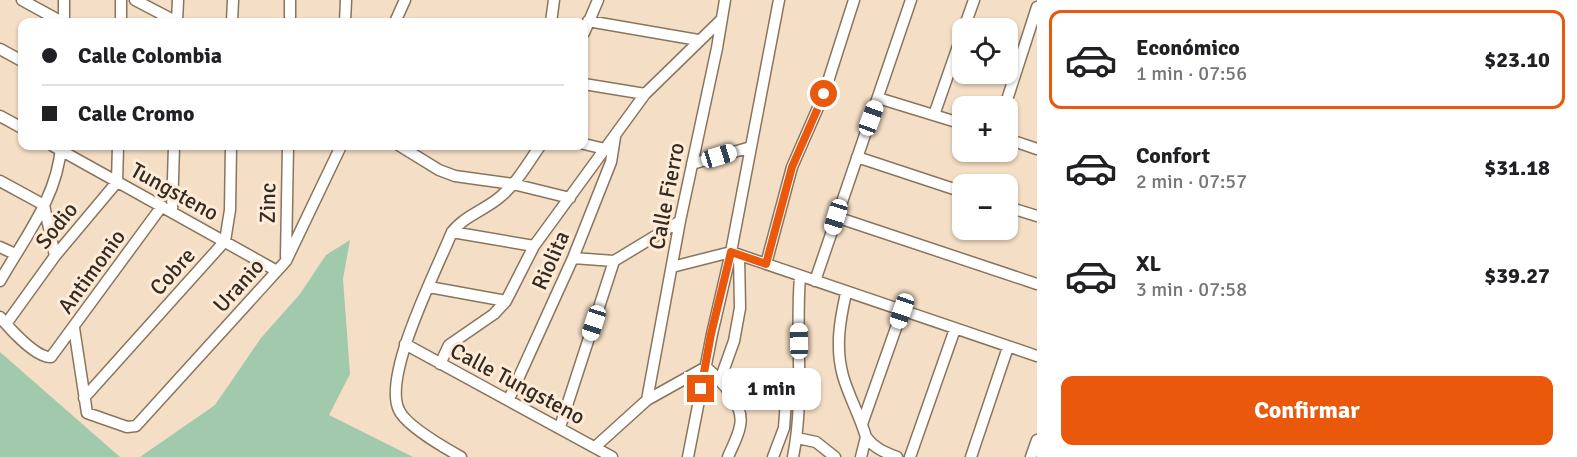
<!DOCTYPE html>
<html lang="es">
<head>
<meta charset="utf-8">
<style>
	:root { --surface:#fff; --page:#f2f2f2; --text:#202124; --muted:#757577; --line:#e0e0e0; --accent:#ea580c }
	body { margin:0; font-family:Signika,sans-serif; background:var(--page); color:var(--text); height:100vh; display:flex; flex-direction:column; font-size:22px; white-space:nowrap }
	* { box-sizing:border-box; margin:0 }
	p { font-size:20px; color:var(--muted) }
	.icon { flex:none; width:33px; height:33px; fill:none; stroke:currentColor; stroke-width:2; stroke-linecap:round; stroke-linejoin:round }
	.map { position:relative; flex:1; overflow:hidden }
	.sheet { display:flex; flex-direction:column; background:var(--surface); width:540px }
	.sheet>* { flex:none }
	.hud { position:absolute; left:18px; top:18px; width:570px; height:132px; border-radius:12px; box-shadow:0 2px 4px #0004; display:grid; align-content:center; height:132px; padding:0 24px; background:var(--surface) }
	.fabs { position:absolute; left:952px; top:18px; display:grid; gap:12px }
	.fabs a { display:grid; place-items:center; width:66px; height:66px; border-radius:12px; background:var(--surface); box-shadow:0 2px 4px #0004; font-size:30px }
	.end { position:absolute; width:27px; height:27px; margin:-14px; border:8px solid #ea580c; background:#fff; box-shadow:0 0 0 3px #fff }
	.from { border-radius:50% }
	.bubble { position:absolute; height:42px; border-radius:12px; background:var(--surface); box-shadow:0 2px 4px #0004; font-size:20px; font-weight:800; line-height:42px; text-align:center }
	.car { position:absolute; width:18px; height:36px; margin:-18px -9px; border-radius:8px; box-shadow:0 0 4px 2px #0007; background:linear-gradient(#fff 24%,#345 0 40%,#fff 0 76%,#345 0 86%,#fff 0) }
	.hud b { display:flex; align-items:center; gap:21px; height:57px; font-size:22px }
	.hud b+b { border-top:2px solid var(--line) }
	.hud i { width:15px; height:15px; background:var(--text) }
	ul { padding:10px 0 0; list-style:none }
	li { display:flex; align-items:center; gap:18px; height:99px; margin:0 12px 9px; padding:0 12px; border:3px solid transparent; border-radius:12px }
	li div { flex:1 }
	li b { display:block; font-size:22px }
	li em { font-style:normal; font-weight:800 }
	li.on { border-color:var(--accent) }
	li>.icon { width:54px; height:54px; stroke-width:1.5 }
	.button { display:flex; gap:12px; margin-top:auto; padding:12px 24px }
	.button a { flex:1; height:69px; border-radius:12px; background:var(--accent); color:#fff; font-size:24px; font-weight:800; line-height:69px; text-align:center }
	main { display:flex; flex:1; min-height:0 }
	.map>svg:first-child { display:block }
	.green { fill:#a1c9ab }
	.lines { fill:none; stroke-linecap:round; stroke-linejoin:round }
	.minor-casing { stroke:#89755e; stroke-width:13 }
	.minor { stroke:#fff; stroke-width:10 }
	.route { stroke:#ea580c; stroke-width:8 }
	.labels { text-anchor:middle; stroke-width:6; stroke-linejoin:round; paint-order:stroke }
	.street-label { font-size:22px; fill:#332b21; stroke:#feecd8 }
</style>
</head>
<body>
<main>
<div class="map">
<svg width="1037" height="457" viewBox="0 0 1037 457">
	<rect width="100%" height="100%" fill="#f4dec5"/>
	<path class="green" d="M350 240 343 279 350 374 329 415 413 457H140L215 405 261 338 300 294 326 255Z
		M0 352 120 457H0Z"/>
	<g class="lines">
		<g class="minor-casing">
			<path id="minor" d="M22 0 62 22
				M135 0 177 22
				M588 21 698 40
				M64 22V0
				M121 22V0
				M177 22 178 0
				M232 22 233 0
				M290 22V0
				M345 22 346 0
				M395 22 405 0
				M551 22 554 0
				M964 28 974 0
				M584 33 598 0
				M0 49 22 61
				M584 84 645 94
				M878 98 963 124
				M1005 106 1037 7
				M934 115 963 32
				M0 116 22 128
				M1008 139 1037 149
				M584 144 605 149
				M53 146 277 271
				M400 146 439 170 455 176 513 184 570 198
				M857 157 963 192
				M692 164 751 147
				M0 181 44 205 55 256
				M1008 207 1037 216
				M172 212 174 146
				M836 217 1037 284
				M452 232 534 246
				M0 247 15 254
				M286 257 288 146
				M573 258 614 261
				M766 264 792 167 824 94 854 0
				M672 267 731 252 1037 356
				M0 281C24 239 58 196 61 146
				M815 281 911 0
				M429 287 506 301
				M846 293C840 320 835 347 843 376 849 397 860 416 866 437 874 448 884 452 897 457
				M0 317C10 329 36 358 51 357L162 206
				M6 324 55 256 117 182 118 146
				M74 328 87 413 127 427 136 426 286 261 341 146
				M405 344 612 457
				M440 364 449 345 494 314 506 301 534 246 645 94 722 19
				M720 380 734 341 740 308 739 255
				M84 398 225 241 230 210 231 146
				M509 399 573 258 611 162 615 137
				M647 400 680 221 717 48 725 0
				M862 424 902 311
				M560 427 614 261 680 221
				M797 438 816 442 835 457
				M595 447 647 400 706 367C720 380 745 404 740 426 738 437 732 447 728 457
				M461 457C445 448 406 426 399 410 382 376 437 269 452 232 464 216 485 210 500 197 517 183 528 163 540 146
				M688 457 712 334 731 252 779 0
				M773 457 784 428 787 387 792 383 799 382
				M793 457C805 397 795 337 800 277
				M861 457 866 437
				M910 457 955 329
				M971 457 1008 347
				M1031 457 1037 440"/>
		</g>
		<use href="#minor" class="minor"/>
	</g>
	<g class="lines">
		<path class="route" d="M701 389 711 334 731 252 766 264 792 167 824 94"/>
	</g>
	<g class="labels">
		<g class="street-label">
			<text transform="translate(175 191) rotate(29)" y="8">Tungsteno</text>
			<text transform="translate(666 196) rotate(-79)" y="8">Calle Fierro</text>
			<text transform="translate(267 203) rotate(-89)" y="8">Zinc</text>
			<text transform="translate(56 225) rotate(-51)" y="8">Sodio</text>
			<text transform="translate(550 260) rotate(-66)" y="8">Riolita</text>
			<text transform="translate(91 271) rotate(-54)" y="8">Antimonio</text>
			<text transform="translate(172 271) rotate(-48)" y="8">Cobre</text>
			<text transform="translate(238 285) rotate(-48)" y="8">Uranio</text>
			<text transform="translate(518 383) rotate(28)" y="8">Calle Tungsteno</text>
		</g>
	</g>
</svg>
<div class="fabs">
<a><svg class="icon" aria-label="locate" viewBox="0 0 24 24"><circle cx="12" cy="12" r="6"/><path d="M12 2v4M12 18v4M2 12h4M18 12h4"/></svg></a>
<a>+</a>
<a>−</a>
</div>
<i class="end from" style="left:824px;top:94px"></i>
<i class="end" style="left:701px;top:389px"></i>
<div class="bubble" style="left:722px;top:368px;width:99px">1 min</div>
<i class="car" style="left:871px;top:118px;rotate:20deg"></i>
<i class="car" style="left:719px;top:156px;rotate:73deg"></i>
<i class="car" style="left:836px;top:217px;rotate:197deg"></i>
<i class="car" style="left:902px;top:311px;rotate:199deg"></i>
<i class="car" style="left:594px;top:323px;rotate:198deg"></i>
<i class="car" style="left:799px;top:341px;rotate:359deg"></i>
<div class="hud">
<b><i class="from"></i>Calle Colombia</b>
<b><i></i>Calle Cromo</b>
</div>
</div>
<section class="sheet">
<ul>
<li class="on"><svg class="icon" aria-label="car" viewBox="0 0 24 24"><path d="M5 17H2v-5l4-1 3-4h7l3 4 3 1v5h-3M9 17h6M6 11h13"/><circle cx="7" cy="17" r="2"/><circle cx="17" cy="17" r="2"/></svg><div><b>Económico</b><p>1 min · 07:56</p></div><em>$23.10</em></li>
<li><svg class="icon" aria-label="car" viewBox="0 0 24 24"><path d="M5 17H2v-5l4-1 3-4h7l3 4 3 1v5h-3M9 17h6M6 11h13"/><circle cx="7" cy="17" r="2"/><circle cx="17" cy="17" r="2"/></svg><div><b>Confort</b><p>2 min · 07:57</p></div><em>$31.18</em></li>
<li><svg class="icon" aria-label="car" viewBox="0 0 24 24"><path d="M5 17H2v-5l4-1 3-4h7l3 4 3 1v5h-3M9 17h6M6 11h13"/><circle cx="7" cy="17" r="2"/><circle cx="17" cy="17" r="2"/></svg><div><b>XL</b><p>3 min · 07:58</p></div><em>$39.27</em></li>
</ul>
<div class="button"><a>Confirmar</a></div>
</section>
</main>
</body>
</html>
